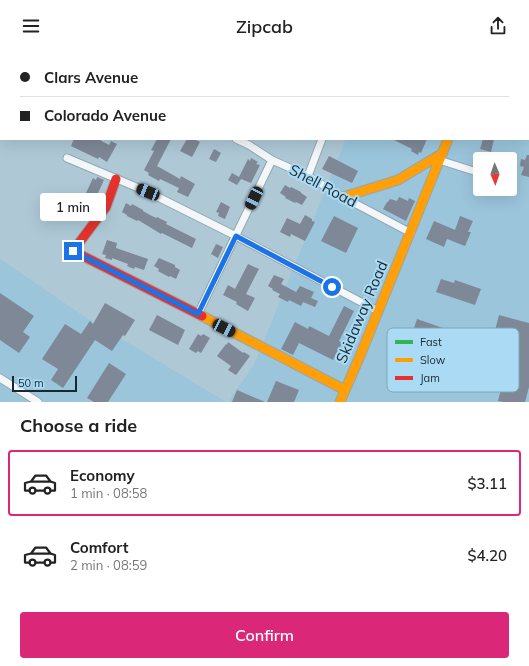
<!DOCTYPE html>
<html lang="en">
<head>
<meta charset="utf-8">
<style>
	:root { --surface:#fff; --page:#f6f6f6; --text:#222; --muted:#767676; --line:#e0e0e0; --accent:#db2777 }
	body { margin:0; font-family:Mulish,sans-serif; background:var(--page); color:var(--text); height:100vh; display:flex; flex-direction:column; font-size:15px; white-space:nowrap }
	* { box-sizing:border-box; margin:0 }
	p { font-size:13px; color:var(--muted) }
	.icon { flex:none; width:22px; height:22px; fill:none; stroke:currentColor; stroke-width:2; stroke-linecap:round; stroke-linejoin:round }
	.map { position:relative; height:350px; overflow:hidden }
	.side { display:flex; flex-direction:column; background:var(--surface); flex:1 }
	.side>* { flex:none }
	.banner { position:absolute; left:0px; top:0px; width:529px; height:88px; box-shadow:0 4px 16px #0002; display:grid; align-content:center; height:88px; padding:0 20px; background:var(--surface) }
	.needle { width:26px; rotate:178deg }
	.buttons { position:absolute; left:473px; top:100px; display:grid; gap:8px }
	.buttons a { display:grid; place-items:center; width:44px; height:44px; border-radius:4px; background:var(--surface); box-shadow:0 4px 16px #0002; font-size:20px }
	.scale { position:absolute; left:12px; bottom:10px; width:65px; box-sizing:border-box; padding-left:4px; border:2px solid #162932; border-top:0; font-size:11px; line-height:14px; white-space:nowrap; color:#162932; -webkit-text-stroke:3px #abdbf4; paint-order:stroke }
	.end { position:absolute; width:18px; height:18px; margin:-9px; border:5px solid #1a73e8; background:#fff; box-shadow:0 0 0 2px #fff }
	.from { border-radius:50% }
	.bubble { position:absolute; height:28px; border-radius:4px; background:var(--surface); box-shadow:0 4px 16px #0002; font-size:13px; font-weight:600; line-height:28px; text-align:center }
	.car { position:absolute; width:12px; height:24px; margin:-12px -6px; border-radius:5px; box-shadow:0 0 3px 1px #0007; background:linear-gradient(#222 24%,#8ab4d8 0 40%,#222 0 76%,#8ab4d8 0 86%,#222 0) }
	.banner b { display:flex; align-items:center; gap:14px; height:38px; font-size:15px }
	.banner b+b { border-top:1px solid var(--line) }
	.banner i { width:10px; height:10px; background:var(--text) }
	ul { padding:0; list-style:none }
	li { display:flex; align-items:center; gap:12px; height:66px; margin:0 8px 6px; padding:0 12px; border:2px solid transparent; border-radius:4px }
	li div { flex:1 }
	li b { display:block; font-size:15px }
	li em { font-style:normal; font-weight:600 }
	li.active { border-color:var(--accent) }
	li>.icon { width:36px; height:36px; stroke-width:1.5 }
	h2 { padding:0 20px; font-size:18px; line-height:48px }
	.cta { display:flex; gap:8px; margin-top:auto; padding:8px 20px }
	.cta a { flex:1; height:46px; border-radius:4px; background:var(--accent); color:#fff; font-size:16px; font-weight:600; line-height:46px; text-align:center }
	header { display:flex; justify-content:space-between; align-items:center; height:52px; padding:0 20px; background:var(--surface); font-size:18px; font-weight:600 }
	.map>svg:first-child { display:block }
	.built { fill:#9bc5db; fill-rule:evenodd }
	.building { fill:#7e8896 }
	.lines { fill:none; stroke-linecap:round; stroke-linejoin:round }
	.street-casing { stroke:#92a7b2; stroke-width:9 }
	.fast-casing { stroke:#92a7b2; stroke-width:11 }
	.slow-casing { stroke:#92a7b2; stroke-width:11 }
	.jam-casing { stroke:#92a7b2; stroke-width:11 }
	.street { stroke:#f3f7f9; stroke-width:7 }
	.fast { stroke:#30b455; stroke-width:9 }
	.slow { stroke:#ff9f0a; stroke-width:9 }
	.jam { stroke:#e5322d; stroke-width:9 }
	.route { stroke:#1a73e8; stroke-width:5 }
	.labels { text-anchor:middle; stroke-width:4; stroke-linejoin:round; paint-order:stroke }
	.street-label { font-size:15px; fill:#162932; stroke:#abdbf4 }
	.key { fill:#abdbf4; stroke:#7ea6ba; stroke-width:1 }
	.key-label { font-size:11px; fill:#162932 }
</style>
</head>
<body>
<header><svg class="icon" aria-label="menu" viewBox="0 0 24 24"><path d="M4 6h16M4 12h16M4 18h16"/></svg>Zipcab<svg class="icon" aria-label="share" viewBox="0 0 24 24"><path d="M12 15V3M7 8l5-5 5 5M5 13v7h14v-7"/></svg></header>
<div class="map">
<svg width="529" height="350" viewBox="0 0 529 350">
	<rect width="100%" height="100%" fill="#aec8d6"/>
	<path class="built" d="M381 0H529V350H228L254 313 346 87H528V1H381ZM480 107H510V137H480Z
		M0 207 79 261 226 350H0Z"/>
	<path class="building" d="M74 87H98L109 93 111 89 117 92 107 110 99 105 98 107 71 94Z
		M157 87H171L157 114 180 127 181 124 195 132 188 145 177 140 179 136 160 127 159 129 148 123 149 121 144 118 154 99 151 98Z
		M187 87H194L200 90 192 105 180 99Z
		M392 87H427L421 101 419 100 418 103 411 99 412 97Z
		M483 87H494L491 100 480 97Z
		M214 97 221 101 216 110 209 107Z
		M527 103H529V125L521 123 524 115 520 114 521 107 525 108Z
		M329 104 358 119 352 131 322 117Z
		M251 106 258 110 256 112 260 113 251 131 241 127 237 133 228 128 232 121 239 125 248 107 250 109Z
		M97 125 104 128 98 141H97L95 145 86 141 93 126 96 128Z
		M285 133 290 136 291 135 301 140V141L307 145 302 153 296 150 295 151 285 146 286 145 280 141Z
		M399 145 408 149 409 146 415 149 406 169 383 157 387 150H388L390 147 397 149Z
		M221 150 230 155 225 167 218 164 219 161 216 160Z
		M126 151 131 154 132 152 143 158V159L150 163 156 166 157 165 167 170 166 172 196 187 192 196 162 181 161 182 138 168 137 169 127 164V163L122 160Z
		M305 163 312 167V169L315 170 305 189 291 182 290 185 280 180 287 166 300 172Z
		M334 164 358 176 346 201 321 189Z
		M460 164 473 169 468 180H471L465 194 447 187 444 195 426 187 434 169 455 178Z
		M107 188 117 191 116 196 148 207 144 218 135 215 134 217 127 214 128 212 112 206V208L105 206 106 203 102 202Z
		M216 192 223 195 218 206 211 202Z
		M159 206 175 213V215L180 218 176 227 170 224 169 225 158 219 159 217 154 214Z
		M248 212 259 217 246 242 255 246 248 259 236 252 237 250 223 243 228 233 235 237Z
		M274 223 284 227 281 232 296 240 300 234 314 240 311 246 318 249 315 255 303 250 301 254 289 248 288 250 278 245 280 242 272 238 273 237 268 234Z
		M441 227 454 231 455 228 481 237 475 253 436 240Z
		M0 241 34 264 23 280 30 285 19 301 0 288Z
		M105 251 135 268 125 284 123 283 112 299 95 288 63 336 51 328 58 317 42 307 65 272 81 282 90 269 93 272Z
		M344 254 354 259 339 289 342 291 333 308 299 291 293 303 281 297 295 270 308 277 309 274 329 284Z
		M157 263 185 278 178 293 149 278Z
		M499 263 529 271V335L525 350H504L498 349 503 329 490 325V323L479 320 486 293 491 294Z
		M417 267 466 284 459 305 426 293 423 295 411 291 410 288Z
		M198 282 201 284 203 282 210 286 201 301 198 299 196 301 189 297Z
		M228 290 243 301 244 300 250 304 236 323 228 318 231 314 217 304 226 292 227 293Z
		M109 311 126 322 108 350H94L87 346Z
		M276 329 299 338 294 350H267Z
		M237 338 265 350H232Z"/>
	<g class="lines">
		<g class="street-casing">
			<path id="street" d="M54 0 56 1
				M289 1 290 0
				M357 1V0
				M528 28 529 29
				M528 56H529
				M236 87 249 93 272 108 308 124 343 145 411 181
				M67 106 148 140 236 184 378 259
				M439 108 480 121
				M510 116 512 115
				M308 124 322 87
				M198 262 272 108
				M0 326 38 350"/>
		</g>
		<g class="fast-casing">
			<path id="fast" d="M484 0V1"/>
		</g>
		<g class="slow-casing">
			<path id="slow" d="M343 145 398 128 443 101
				M202 264 345 338
				M340 350 360 304 448 87"/>
		</g>
		<g class="jam-casing">
			<path id="jam" d="M116 127 106 155 73 199 202 264"/>
		</g>
		<use href="#street" class="street"/>
		<use href="#fast" class="fast"/>
		<use href="#slow" class="slow"/>
		<use href="#jam" class="jam"/>
	</g>
	<g class="lines">
		<path class="route" d="M73 199 198 262 236 184 332 235"/>
	</g>
	<g class="labels">
		<g class="street-label">
			<text transform="translate(323 134) rotate(28)" y="5">Shell Road</text>
			<text transform="translate(362 260) rotate(-67)" y="5">Skidaway Road</text>
		</g>
	</g>
	<rect x="387" y="276" width="132" height="64" rx="6" class="key"/>
	<rect x="395" y="288" width="18" height="4" fill="#30b455"/>
	<rect x="395" y="306" width="18" height="4" fill="#ff9f0a"/>
	<rect x="395" y="324" width="18" height="4" fill="#e5322d"/>
	<g class="key-label">
		<text x="420" y="294">Fast</text>
		<text x="420" y="312">Slow</text>
		<text x="420" y="330">Jam</text>
	</g>
</svg>
<div class="buttons">
<a><svg class="needle" viewBox="-14 -14 28 28"><path d="M0-13l5 13h-10z" fill="#e53935"/><path d="M0 13l5-13h-10z" fill="#767676"/></svg></a>
</div>
<div class="scale">50 m</div>
<i class="end from" style="left:332px;top:235px"></i>
<i class="end" style="left:73px;top:199px"></i>
<div class="bubble" style="left:40px;top:141px;width:66px">1 min</div>
<i class="car" style="left:148px;top:140px;rotate:292deg"></i>
<i class="car" style="left:254px;top:146px;rotate:206deg"></i>
<i class="car" style="left:224px;top:276px;rotate:117deg"></i>
<div class="banner">
<b><i class="from"></i>Clars Avenue</b>
<b><i></i>Colorado Avenue</b>
</div>
</div>
<section class="side">
<h2>Choose a ride</h2>
<ul>
<li class="active"><svg class="icon" aria-label="car" viewBox="0 0 24 24"><path d="M5 17H2v-5l4-1 3-4h7l3 4 3 1v5h-3M9 17h6M6 11h13"/><circle cx="7" cy="17" r="2"/><circle cx="17" cy="17" r="2"/></svg><div><b>Economy</b><p>1 min · 08:58</p></div><em>$3.11</em></li>
<li><svg class="icon" aria-label="car" viewBox="0 0 24 24"><path d="M5 17H2v-5l4-1 3-4h7l3 4 3 1v5h-3M9 17h6M6 11h13"/><circle cx="7" cy="17" r="2"/><circle cx="17" cy="17" r="2"/></svg><div><b>Comfort</b><p>2 min · 08:59</p></div><em>$4.20</em></li>
</ul>
<div class="cta"><a>Confirm</a></div>
</section>
</body>
</html>
